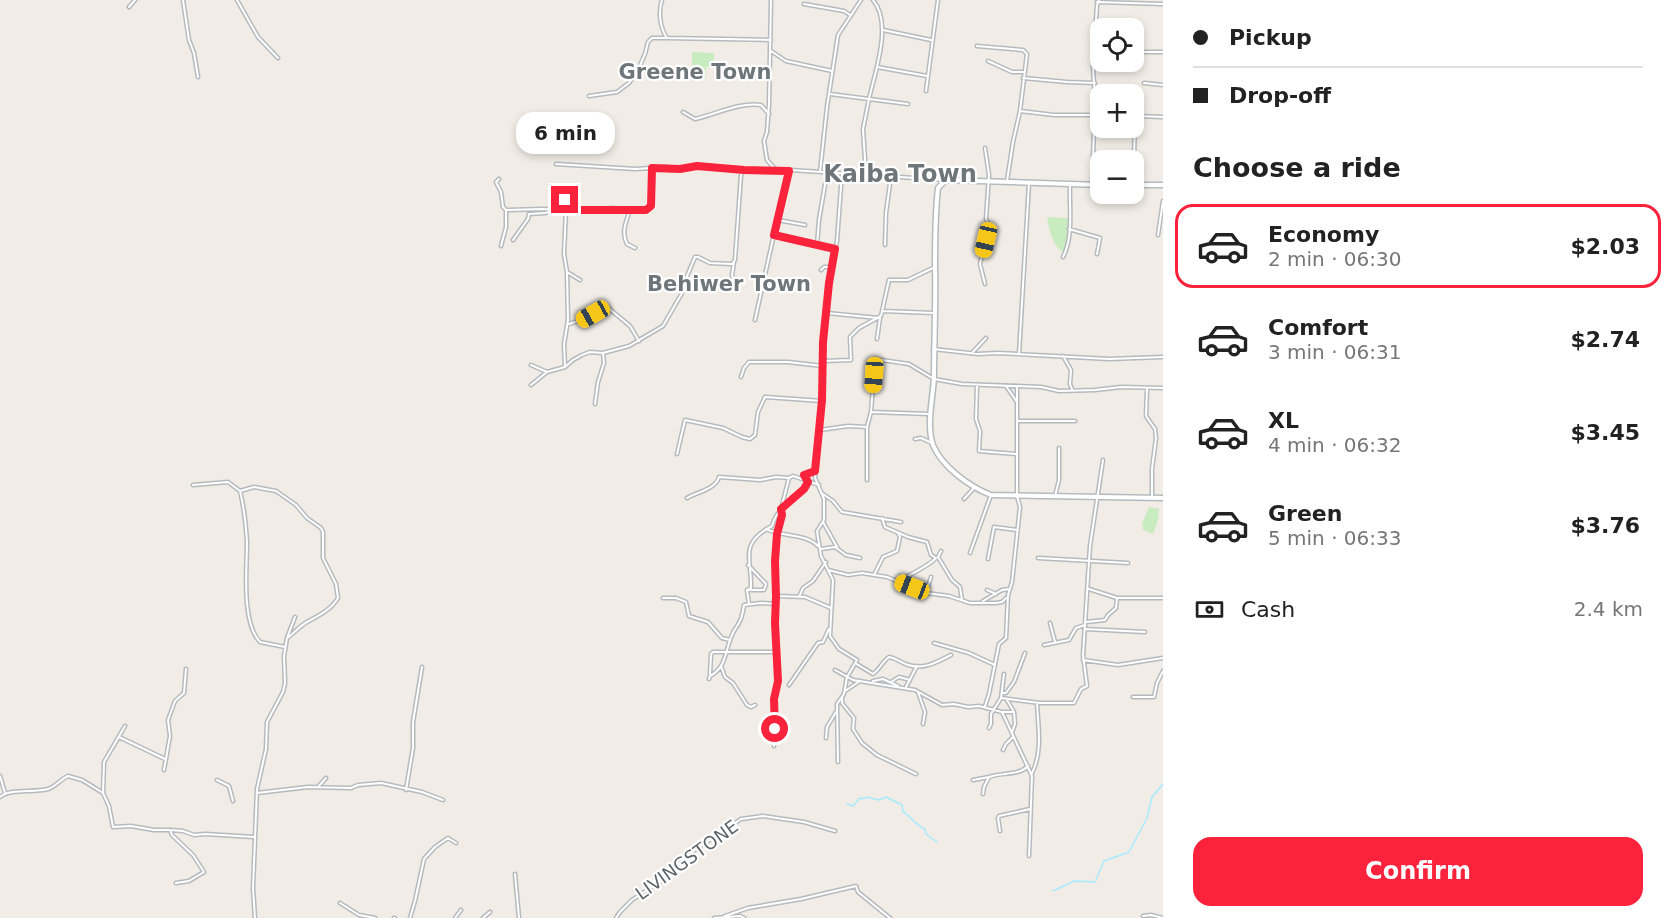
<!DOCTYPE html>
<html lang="en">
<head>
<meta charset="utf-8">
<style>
	:root { --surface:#fff; --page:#f6f6f6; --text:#222; --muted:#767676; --line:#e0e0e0; --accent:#fb223b }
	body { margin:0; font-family:"DejaVu Sans",sans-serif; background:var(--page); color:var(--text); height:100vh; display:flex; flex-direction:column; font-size:22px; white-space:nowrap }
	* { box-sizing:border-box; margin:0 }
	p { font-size:20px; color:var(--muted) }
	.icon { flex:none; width:33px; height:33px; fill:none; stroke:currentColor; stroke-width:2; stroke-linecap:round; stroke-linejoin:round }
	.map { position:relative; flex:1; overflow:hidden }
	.side { display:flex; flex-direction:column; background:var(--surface); width:510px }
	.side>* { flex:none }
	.hud { display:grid; align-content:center; height:132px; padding:0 30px; background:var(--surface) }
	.fabs { position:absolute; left:1090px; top:18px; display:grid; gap:12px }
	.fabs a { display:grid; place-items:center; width:54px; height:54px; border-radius:12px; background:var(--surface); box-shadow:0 3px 9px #0003; font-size:30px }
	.end { position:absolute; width:27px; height:27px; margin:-14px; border:8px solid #fb223b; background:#fff; box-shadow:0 0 0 3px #fff }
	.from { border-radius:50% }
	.bubble { position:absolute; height:42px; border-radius:18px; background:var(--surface); box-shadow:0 3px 9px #0003; font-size:20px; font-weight:800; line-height:42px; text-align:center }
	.car { position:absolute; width:18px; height:36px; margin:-18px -9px; border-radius:8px; box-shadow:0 0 4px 2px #0007; background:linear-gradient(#f5c518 24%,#345 0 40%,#f5c518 0 76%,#345 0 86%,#f5c518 0) }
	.hud b { display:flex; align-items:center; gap:21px; height:57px; font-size:22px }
	.hud b+b { border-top:2px solid var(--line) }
	.hud i { width:15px; height:15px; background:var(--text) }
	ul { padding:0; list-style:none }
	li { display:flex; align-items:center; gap:18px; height:84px; margin:0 12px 9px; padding:0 18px; border:3px solid transparent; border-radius:18px }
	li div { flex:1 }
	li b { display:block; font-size:22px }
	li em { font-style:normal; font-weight:800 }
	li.current { border-color:var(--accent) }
	li>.icon { width:54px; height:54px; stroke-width:1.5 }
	h2 { padding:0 30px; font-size:27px; line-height:72px }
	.pay { display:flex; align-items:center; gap:15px; height:66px; padding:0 30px; font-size:22px }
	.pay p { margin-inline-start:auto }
	.cta { display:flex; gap:12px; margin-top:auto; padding:12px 30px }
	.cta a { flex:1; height:69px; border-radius:18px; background:var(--accent); color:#fff; font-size:24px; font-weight:800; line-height:69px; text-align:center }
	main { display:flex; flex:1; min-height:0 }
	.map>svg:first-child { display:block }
	.green { fill:#c9ebc0 }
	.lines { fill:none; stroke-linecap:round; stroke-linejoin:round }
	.stream { stroke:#a8eaff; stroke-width:1.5 }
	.street-casing { stroke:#b6babe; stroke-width:5 }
	.secondary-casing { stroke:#b4bbbf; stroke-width:7 }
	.street { stroke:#fff; stroke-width:2 }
	.secondary { stroke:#fff; stroke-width:4 }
	.route { stroke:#fb223b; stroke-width:8 }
	.labels { text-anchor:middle; stroke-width:4.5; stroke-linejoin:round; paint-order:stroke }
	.street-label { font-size:18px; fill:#5d6468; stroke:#fff }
	.quarter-label { font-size:21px; font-weight:bold; fill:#6e767a; stroke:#fff }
	.district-label { font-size:24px; font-weight:bold; fill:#6e767a; stroke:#fff }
</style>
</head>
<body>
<main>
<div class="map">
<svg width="1163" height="918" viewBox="0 0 1163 918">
	<rect width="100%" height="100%" fill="#f1ede6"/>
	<path class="green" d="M692 52 714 53V67H706L705 79 692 71Z
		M1103 194H1116L1117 204H1103Z
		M1047 217 1070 218 1067 254C1053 249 1049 230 1047 217Z
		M1149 507 1159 509 1158 520 1153 534 1143 530 1142 524Z"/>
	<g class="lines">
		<path class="stream" d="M847 804 853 806 860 798 864 799 866 797 879 800 886 797 902 805 903 812C912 817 915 825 925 829L926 834 937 842
			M1053 891 1074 881 1095 882 1104 861 1129 852 1147 818 1152 797 1163 784"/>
		<g class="street-casing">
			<path id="street" d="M183 0 189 40 194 53 198 77
				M237 0 258 37 278 58
				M662 0C658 12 660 28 667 38L771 40
				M771 0 769 104 767 132 764 141 767 160 775 169
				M873 0C893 23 875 72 869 99L908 104
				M1097 2 1163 4
				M804 4 844 11 850 15
				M129 7 135 0
				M883 30 931 40
				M977 46 1023 50 1027 54 1020 111 1013 142 1007 181
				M1094 50H1101
				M771 51 786 61 832 71
				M1134 52H1163
				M988 61 1012 72H1023
				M877 67 927 76
				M1023 78 1067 82 1095 83
				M1144 83 1163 85
				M926 91 938 0
				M830 94 869 99 863 129 866 175
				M589 96 617 92 629 83 638 70 645 54 648 42 652 38H667
				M1020 111 1054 115H1101
				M683 112 695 119C717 114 739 102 761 105L769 114
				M1136 116 1163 117
				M985 148 989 175 986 219 989 225 980 264 985 284
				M1134 160 1135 116
				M556 164 635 169 667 167 680 169 697 166 744 170 775 169 946 180
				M820 172 827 107 838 35 861 0
				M1134 176 1136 185
				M499 179 496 182 501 192 503 207 506 210V227L501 246
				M1092 185C1093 157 1094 129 1095 101 1095 87 1091 61 1094 50L1097 5 1099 0
				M563 191 565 210
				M506 210 542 209 605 211 611 208 646 210 651 206 652 168
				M630 210C626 222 621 232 627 244L635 248
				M778 220 805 225
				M1069 229 1100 238 1097 254
				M774 235 835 249
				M1158 235 1163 201
				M513 240 528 219 529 214 545 213 553 211
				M817 245 819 220 827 173
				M885 245 886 213 891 176
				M1063 257C1074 236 1069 207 1070 184
				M734 262 732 275 736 291
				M821 270 824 267H832
				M567 272 580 280
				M882 311 934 313
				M827 313 878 318
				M755 320 788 171
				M569 324 581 320 600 307 606 306 630 326 639 341
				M877 339 880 318
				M933 349 978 354 998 353 1109 359 1163 357
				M972 353 986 338
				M1019 354 1029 183
				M1063 356 1071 370 1070 384 1072 389
				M824 361 851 360 850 337 859 328 881 316 889 280H908L935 267
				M531 365 547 372
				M565 367 564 344 568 320 567 272 564 254 566 210
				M741 377 744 368 749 362H788L823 366
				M531 385 547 372 565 367 573 360 582 355 590 352 603 353
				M977 385 976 419 980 431 979 451 1016 454
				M1147 389 1146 416 1155 429 1156 438 1152 469V496
				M1017 400V388
				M595 404 598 382 604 363 603 353 629 346 663 326 682 293 685 281 695 257H698L710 263 732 264 735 260 741 175 744 170
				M929 414 871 412 875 359 909 364 934 379 962 384 1041 387 1059 391 1095 390 1121 387 1163 388
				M1017 421H1075
				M820 430 848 426 867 427
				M915 439 921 438 932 443
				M677 454 685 420 723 428 742 437 750 439 755 435 758 412 765 397 822 401
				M867 480V427L871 412
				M193 485 228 482 240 491 254 487 276 491 296 505 307 518 321 528 323 532V558L336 584 338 598C331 610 318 616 307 622 300 626 294 633 287 638
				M240 491C244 507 246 526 247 542 247 568 241 622 260 642L285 647
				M823 494 833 501 842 512 901 522
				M1055 496 1059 480V448
				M687 498C697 492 716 489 719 477L760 480 776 477 789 478
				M964 499 974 488
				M882 518 885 527 908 537 927 542 931 555 936 558
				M823 522 837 547
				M766 529C785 538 807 532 821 549L835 547 846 555 860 558
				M941 551 938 557 952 580 960 587 962 600
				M970 553 991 495
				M1038 558 1128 563
				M988 559 994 527 1017 530
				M828 570 848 575 862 573 887 577 926 593 949 596 970 603H996L1002 602 1006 598
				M874 575 883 557 897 551 900 537 898 533
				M898 580C904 579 931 564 936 558
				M1089 589 1117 598H1163
				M747 590H764L766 584 748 565
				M987 590 996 594
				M926 593 931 577
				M776 596 805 597 831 608
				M799 597 803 588 813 581 826 562
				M663 598H676L686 602 689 616 708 622 722 638 730 640
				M983 601 1002 590 1010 589
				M749 604 747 590 751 588C752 559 738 544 772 526 779 502 799 501 808 482L804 475 815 471
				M1086 622 1105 620 1108 615 1116 608 1117 598
				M1050 623 1055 642
				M1085 629 1145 632
				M934 643 969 653 995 665
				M1044 645 1069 640 1076 628 1085 625
				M1083 660 1118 665 1163 658
				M855 663 873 674C880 669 882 662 889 657 896 658 901 663 908 665 924 670 937 662 951 655
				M721 666 725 677 733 683 747 705 751 707 755 705
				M835 670 853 680 915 690 942 705 954 704 968 707 979 706 1002 712 1032 776 1029 856
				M710 674 711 654 713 652H777
				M709 679 710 676C728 667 725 646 734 631 741 620 742 618 744 605L761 603 776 604
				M873 681 883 679 898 686
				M891 682 899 677 910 680
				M789 685 818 643 823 642 829 629
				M906 687 917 666
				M845 691 860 681
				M918 692 925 712 923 724
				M1003 693H1006L1014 682 1025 653
				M842 697V703L854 718 853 729 862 743 877 755 916 774
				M1133 697H1154L1157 683 1163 671
				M1001 698 1040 703H1074L1081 689 1087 686 1083 655 1090 546 1103 460
				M1007 700 1014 712
				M985 706 989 694 999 644 1006 638 1008 595 1012 582 1020 507 1017 496V402L1006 386
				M1002 712H1014L1015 724 1012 732
				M125 726 104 762 103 793 109 806 113 827 131 826 154 830H170L183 831 194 835 205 834 254 837
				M989 728 991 724V714L1001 698 1004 674
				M119 737 165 759
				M826 738 827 727 836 712
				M774 746V699L778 681 775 623 776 596 775 561 777 534 782 515 781 509 789 478 793 476 819 485
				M1003 750 1006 744 1013 737
				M838 762 837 704 844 694 847 677 857 660 839 649 830 636 833 580 821 556 817 531 824 520V499L815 478 822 401 823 342 829 283 837 241 842 173
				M164 770 170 736 168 720 175 701 184 693 186 669
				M1032 773C1043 752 1038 726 1037 703
				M0 776 5 793
				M217 780 229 786 233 801
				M973 780 989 777
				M318 787 326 778
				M406 790 413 748V722L422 667
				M257 793 308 787 351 788 358 785 381 783 422 792 443 800
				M983 794 984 787 989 777C1001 772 1019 776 1028 766
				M0 797C11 788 33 793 48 789 55 787 61 779 68 776L82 780 103 793
				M170 830 172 835 193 855 204 872 189 881 176 883
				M1000 831 998 818 999 816 1030 809
				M515 874 519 918
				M340 903 359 915 375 918
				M725 916 748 908 801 899 856 886 858 892 890 918
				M1143 916 1151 915 1163 918
				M255 918 253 888 257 789 266 749 267 722 283 692 285 683 284 656 287 638 295 617
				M394 918H395
				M410 918 415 901 424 859 435 847 448 838 456 843
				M455 918 461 910
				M483 918 490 912
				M616 918 620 912 632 900 664 879 689 854 741 819 763 816 804 822 835 831
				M714 918 740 916 744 918"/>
		</g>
		<g class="secondary-casing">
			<path id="secondary" d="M1101 185 946 180 938 188C935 214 935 240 935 266 936 303 934 340 934 377 933 398 926 425 933 445 942 467 970 487 991 495L1163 498
				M1134 185H1163"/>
		</g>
		<use href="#street" class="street"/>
		<use href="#secondary" class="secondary"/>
	</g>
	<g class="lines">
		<path class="route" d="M565 200V210H646L651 206 652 168 680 169 697 166 744 170 789 171 774 235 835 249 829 283 823 342 822 400 815 471 804 475 808 482 804 489 781 509 782 515 777 534 775 561 776 596 775 623 778 681 774 699 775 729"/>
	</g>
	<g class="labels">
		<g class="street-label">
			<text transform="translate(687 860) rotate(-36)" y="6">LIVINGSTONE</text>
		</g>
		<g class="quarter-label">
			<text x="695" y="79">Greene Town</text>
			<text x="729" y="291">Behiwer Town</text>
		</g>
		<g class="district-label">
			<text x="900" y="182">Kaiba Town</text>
		</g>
	</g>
</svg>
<div class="fabs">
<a><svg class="icon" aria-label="locate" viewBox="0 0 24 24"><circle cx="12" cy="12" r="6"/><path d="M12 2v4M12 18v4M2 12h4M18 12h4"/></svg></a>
<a>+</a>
<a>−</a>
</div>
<i class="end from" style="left:775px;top:729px"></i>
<i class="end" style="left:565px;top:200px"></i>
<div class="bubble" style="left:516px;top:112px;width:99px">6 min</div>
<i class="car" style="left:986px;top:240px;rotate:193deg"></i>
<i class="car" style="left:593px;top:314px;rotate:241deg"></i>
<i class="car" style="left:874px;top:375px;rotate:184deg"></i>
<i class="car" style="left:912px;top:587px;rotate:291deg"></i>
</div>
<section class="side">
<div class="hud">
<b><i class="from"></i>Pickup</b>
<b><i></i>Drop-off</b>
</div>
<h2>Choose a ride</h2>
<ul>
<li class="current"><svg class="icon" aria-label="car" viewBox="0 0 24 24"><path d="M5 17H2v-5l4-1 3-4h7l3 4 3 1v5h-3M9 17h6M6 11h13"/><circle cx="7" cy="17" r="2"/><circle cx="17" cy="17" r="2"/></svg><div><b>Economy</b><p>2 min · 06:30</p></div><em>$2.03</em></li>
<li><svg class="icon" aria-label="car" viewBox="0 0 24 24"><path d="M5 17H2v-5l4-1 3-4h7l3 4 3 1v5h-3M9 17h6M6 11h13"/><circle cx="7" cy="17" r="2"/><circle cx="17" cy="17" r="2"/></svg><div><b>Comfort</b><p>3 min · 06:31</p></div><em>$2.74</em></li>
<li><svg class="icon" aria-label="car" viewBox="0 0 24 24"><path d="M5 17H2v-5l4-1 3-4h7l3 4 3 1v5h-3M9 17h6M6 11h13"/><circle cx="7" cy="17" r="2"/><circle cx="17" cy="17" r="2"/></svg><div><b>XL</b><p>4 min · 06:32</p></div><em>$3.45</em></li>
<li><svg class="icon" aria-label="car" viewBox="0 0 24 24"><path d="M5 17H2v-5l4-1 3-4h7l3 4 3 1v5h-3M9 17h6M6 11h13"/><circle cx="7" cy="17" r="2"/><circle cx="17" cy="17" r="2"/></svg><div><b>Green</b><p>5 min · 06:33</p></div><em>$3.76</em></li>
</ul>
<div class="pay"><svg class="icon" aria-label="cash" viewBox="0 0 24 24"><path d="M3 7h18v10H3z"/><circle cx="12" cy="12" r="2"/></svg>Cash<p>2.4 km</p></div>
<div class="cta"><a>Confirm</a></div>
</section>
</main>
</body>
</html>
